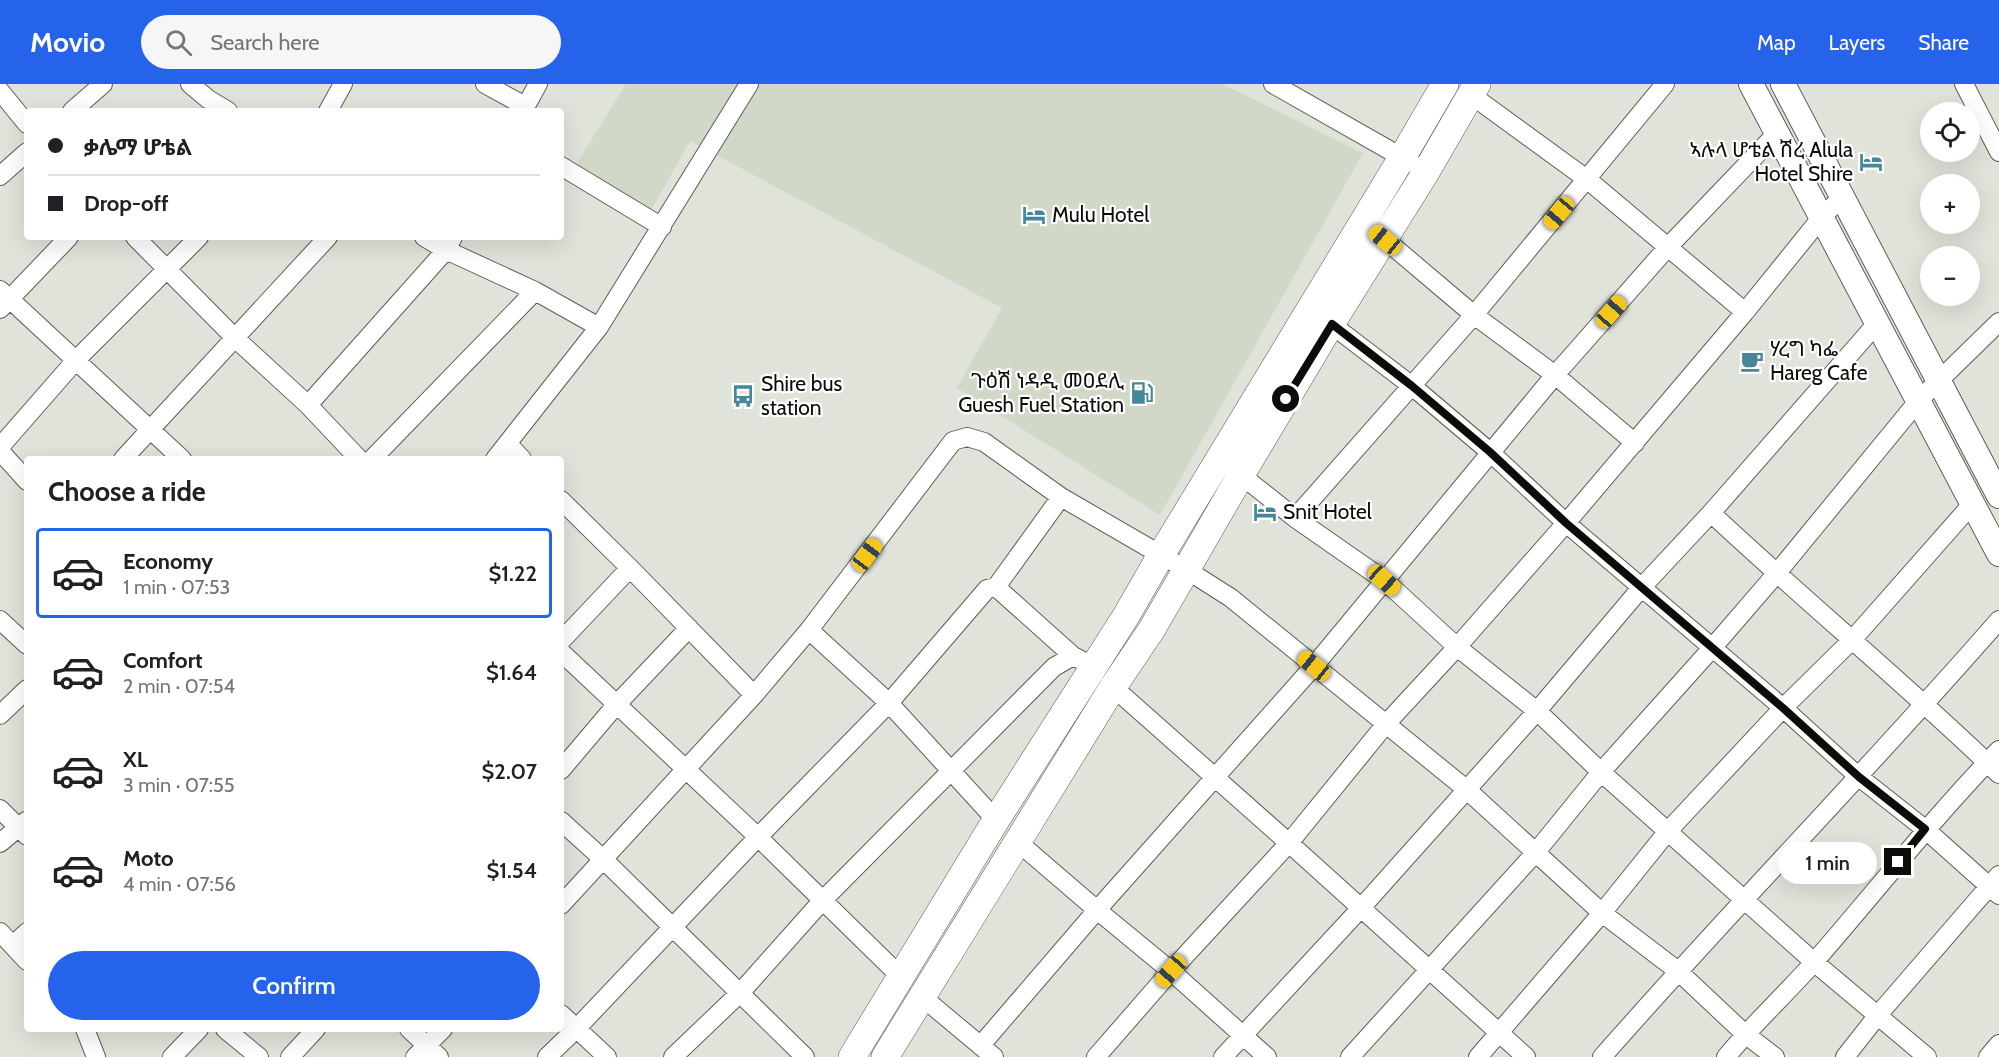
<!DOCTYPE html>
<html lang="en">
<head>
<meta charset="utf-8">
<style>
	:root { --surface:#fff; --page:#f6f6f6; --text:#202124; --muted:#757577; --line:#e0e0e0; --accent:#2563eb }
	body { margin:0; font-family:Cabin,"Noto Sans Ethiopic",sans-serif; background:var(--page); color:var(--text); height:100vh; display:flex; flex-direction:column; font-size:22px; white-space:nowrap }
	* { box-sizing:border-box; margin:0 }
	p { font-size:20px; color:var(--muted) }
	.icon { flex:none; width:33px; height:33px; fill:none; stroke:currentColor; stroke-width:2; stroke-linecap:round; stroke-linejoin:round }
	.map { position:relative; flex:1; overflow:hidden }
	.details { position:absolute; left:24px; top:372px; width:540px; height:576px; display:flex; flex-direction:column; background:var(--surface); border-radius:6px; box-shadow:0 6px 24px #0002 }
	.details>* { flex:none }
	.top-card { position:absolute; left:24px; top:24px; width:540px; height:132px; border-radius:6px; box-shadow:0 6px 24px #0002; display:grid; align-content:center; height:132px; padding:0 24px; background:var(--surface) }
	.tools { position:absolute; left:1920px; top:18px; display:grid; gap:12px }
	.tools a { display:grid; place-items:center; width:60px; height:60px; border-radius:50%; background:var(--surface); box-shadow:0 6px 24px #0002; font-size:30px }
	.end { position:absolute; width:27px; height:27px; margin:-14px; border:8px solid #0c0d0a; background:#fff; box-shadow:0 0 0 3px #fff }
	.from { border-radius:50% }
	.bubble { position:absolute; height:42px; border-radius:21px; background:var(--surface); box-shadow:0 6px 24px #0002; font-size:20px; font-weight:600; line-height:42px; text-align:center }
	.car { position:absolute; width:18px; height:36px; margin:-18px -9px; border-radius:8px; box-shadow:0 0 4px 2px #0007; background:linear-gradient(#f5c518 24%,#345 0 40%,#f5c518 0 76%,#345 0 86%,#f5c518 0) }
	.top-card b { display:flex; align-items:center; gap:21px; height:57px; font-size:22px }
	.top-card b+b { border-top:2px solid var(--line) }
	.top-card i { width:15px; height:15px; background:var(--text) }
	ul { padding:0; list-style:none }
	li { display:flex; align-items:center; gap:18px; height:90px; margin:0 12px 9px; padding:0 12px; border:3px solid transparent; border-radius:6px }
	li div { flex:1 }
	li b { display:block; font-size:22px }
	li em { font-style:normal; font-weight:600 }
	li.current { border-color:var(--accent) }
	li>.icon { width:54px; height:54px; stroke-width:1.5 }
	h2 { padding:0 24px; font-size:27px; line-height:72px }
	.button { display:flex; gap:12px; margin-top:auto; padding:12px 24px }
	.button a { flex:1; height:69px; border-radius:36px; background:var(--accent); color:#fff; font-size:24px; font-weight:600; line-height:69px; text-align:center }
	header { display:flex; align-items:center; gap:36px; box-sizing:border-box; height:84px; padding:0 30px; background:var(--accent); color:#fff }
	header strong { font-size:28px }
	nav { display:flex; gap:33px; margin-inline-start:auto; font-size:21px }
	.search { width:420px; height:54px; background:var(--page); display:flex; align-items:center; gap:15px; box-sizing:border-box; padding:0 21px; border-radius:33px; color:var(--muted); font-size:22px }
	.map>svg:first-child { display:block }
	.built { fill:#d1d8c7 }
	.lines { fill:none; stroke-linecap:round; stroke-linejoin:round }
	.minor-casing { stroke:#5c5f57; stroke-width:20 }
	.major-casing { stroke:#5c5f57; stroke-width:26 }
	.highway-casing { stroke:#5c5f57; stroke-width:28 }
	.minor { stroke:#fff; stroke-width:18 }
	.major { stroke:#fff; stroke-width:24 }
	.highway { stroke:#fff; stroke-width:27 }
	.route { stroke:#0c0d0a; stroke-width:8 }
	.labels { text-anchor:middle; stroke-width:4.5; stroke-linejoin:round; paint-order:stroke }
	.poi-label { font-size:21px; fill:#0c0d0a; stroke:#fff; text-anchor:start }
</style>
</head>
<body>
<header>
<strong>Movio</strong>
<div class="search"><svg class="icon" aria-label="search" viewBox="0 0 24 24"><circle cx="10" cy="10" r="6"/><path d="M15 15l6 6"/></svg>Search here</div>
<nav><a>Map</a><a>Layers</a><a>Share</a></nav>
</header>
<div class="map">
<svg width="1999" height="973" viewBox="0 0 1999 973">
	<rect width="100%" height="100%" fill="#dfe3d9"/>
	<path class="built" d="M626 0H1222L1363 69 1160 431 957 304 1002 224 690 57 651 126 574 84Z"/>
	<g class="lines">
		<g class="minor-casing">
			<path id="minor" d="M190 0 208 15 228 27
				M485 0 525 22
				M1273 0 1412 79
				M1964 0 1999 68
				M0 7 27 40
				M1470 10 1588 96 1745 228
				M72 27 103 0
				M328 27 343 0
				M523 27 538 0
				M561 82 662 143
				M0 92 27 68
				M1376 148 1474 231 1555 291 1635 359
				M135 153 236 255 308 321 359 375
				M424 153 446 166 535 207 599 243
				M0 206 182 375
				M0 225 69 153
				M1323 234 1412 302 1490 368 1566 439 1783 624 1859 693 1925 745 1999 811
				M308 321 446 166 453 153
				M508 360 522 375
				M0 363 76 276 199 153
				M0 367 27 397
				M123 375 328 153
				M372 375 535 207
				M495 375 599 243 749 0
				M1241 391 1295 434 1384 496 1457 563 1537 627 1601 688 1814 878 1927 973
				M561 416 630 484 754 611
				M1711 429C1806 518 1906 600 1999 690
				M1295 434 1474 231 1665 0
				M996 503 1073 572 1083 577
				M0 536 27 561
				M809 546 889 619 996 736
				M561 557 630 484
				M561 568 758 753 900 892
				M1113 603 1289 759 1526 973
				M0 631 27 605
				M561 686 616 621 689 544
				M0 725 27 752
				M561 737 604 776 805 973
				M1018 758 1097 826 1171 887 1267 973
				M0 759 26 737
				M561 821 754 611 809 546 953 357 967 353 984 358 1061 413 1187 486 1231 514 1466 705 1602 829 1678 887 1745 950 1775 973
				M0 848 27 877
				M13 861 27 848
				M921 912 994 973
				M561 930 607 973
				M85 945 96 973
				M225 945 259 973
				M409 945 439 973
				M981 961 1097 826 1314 582 1555 291 1667 164 1777 49
				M172 973 199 945
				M290 973 316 945
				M415 973 443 945
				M547 973 576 945 758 753 889 619 987 505 996 503 1061 413
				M673 973 741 908 822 817 1054 583 1073 572
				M1096 973 1171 887 1289 759 1385 641 1457 563 1566 439 1745 228 1821 134 1842 113
				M1223 973 1360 825 1537 627 1641 504 1711 429 1878 238
				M1350 973 1536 768 1601 688 1713 563 1776 490 1919 316 1999 238
				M1478 973 1602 829 1668 747 1783 624 1853 555 1973 419
				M1602 973C1732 825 1870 684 1999 536
				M1726 973C1754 939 1787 909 1816 876 1877 806 1934 733 1999 666
				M1845 973 1878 931 1999 791
				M1988 973 1999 960"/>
		</g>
		<g class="major-casing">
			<path id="major" d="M1751 0 1999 470
				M1783 0 1999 412"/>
		</g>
		<g class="highway-casing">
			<path id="highway" d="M852 973 996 736 1126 532 1161 471 1403 72 1445 0
				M885 973 1113 603 1152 545 1241 391 1331 240 1426 88 1477 0"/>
		</g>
		<use href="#minor" class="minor"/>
		<use href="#major" class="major"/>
		<use href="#highway" class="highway"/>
	</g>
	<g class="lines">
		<path class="route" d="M1286 315 1332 240 1412 302 1490 368 1566 439 1783 624 1859 693 1925 745 1898 778"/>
	</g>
	<defs>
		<g id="hotel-bare" transform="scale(1.8)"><path d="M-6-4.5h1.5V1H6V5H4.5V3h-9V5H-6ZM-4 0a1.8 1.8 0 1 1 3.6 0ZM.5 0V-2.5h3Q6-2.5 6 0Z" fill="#458798" stroke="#fff" stroke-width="2.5" paint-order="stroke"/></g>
		<g id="cafe-bare" transform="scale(1.8)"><path d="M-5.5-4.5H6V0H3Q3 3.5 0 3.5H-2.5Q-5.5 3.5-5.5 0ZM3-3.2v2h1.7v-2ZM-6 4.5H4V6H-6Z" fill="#458798" stroke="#fff" stroke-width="2.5" paint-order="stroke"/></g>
		<g id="fuel-bare" transform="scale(1.8)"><path d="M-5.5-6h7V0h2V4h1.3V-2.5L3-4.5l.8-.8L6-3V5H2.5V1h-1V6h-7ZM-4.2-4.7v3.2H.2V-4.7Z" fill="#458798" stroke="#fff" stroke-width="2.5" paint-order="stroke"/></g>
		<g id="bus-bare" transform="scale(1.8)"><path d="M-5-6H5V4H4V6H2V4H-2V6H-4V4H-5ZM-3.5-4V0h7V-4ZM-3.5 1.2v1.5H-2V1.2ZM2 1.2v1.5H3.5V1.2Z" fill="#458798" stroke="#fff" stroke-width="2.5" paint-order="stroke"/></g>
	</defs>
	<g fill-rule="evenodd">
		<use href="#hotel-bare" x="1871" y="78"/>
		<use href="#hotel-bare" x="1034" y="131"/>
		<use href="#cafe-bare" x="1752" y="277"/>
		<use href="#fuel-bare" x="1142" y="309"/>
		<use href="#bus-bare" x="743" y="312"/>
		<use href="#hotel-bare" x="1265" y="428"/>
	</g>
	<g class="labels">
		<g class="poi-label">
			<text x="1853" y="73" text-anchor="end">ኣሉላ ሆቴል ሽረ Alula<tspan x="1853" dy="24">Hotel Shire</tspan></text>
			<text x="1052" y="138">Mulu Hotel</text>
			<text x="1770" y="272">ሃረግ ካፌ<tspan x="1770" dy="24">Hareg Cafe</tspan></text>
			<text x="1124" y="304" text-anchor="end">ጉዕሽ ነዳዲ መዐደሊ<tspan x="1124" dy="24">Guesh Fuel Station</tspan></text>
			<text x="761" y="307">Shire bus<tspan x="761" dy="24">station</tspan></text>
			<text x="1283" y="435">Snit Hotel</text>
		</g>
	</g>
</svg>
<div class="tools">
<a><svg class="icon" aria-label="locate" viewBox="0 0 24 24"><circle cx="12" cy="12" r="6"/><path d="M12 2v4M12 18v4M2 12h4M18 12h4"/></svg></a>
<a>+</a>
<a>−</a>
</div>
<i class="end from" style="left:1286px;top:315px"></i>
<i class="end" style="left:1898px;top:778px"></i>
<div class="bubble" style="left:1778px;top:758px;width:99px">1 min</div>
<i class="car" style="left:1559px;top:129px;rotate:220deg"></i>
<i class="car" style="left:1385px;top:156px;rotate:309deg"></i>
<i class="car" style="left:1611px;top:228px;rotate:41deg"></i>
<i class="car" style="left:867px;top:471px;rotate:37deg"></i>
<i class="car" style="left:1384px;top:496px;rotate:132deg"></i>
<i class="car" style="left:1314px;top:582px;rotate:309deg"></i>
<i class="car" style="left:1171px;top:887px;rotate:221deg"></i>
<div class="top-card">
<b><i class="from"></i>ቃሌማ ሆቴል</b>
<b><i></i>Drop-off</b>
</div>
<section class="details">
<h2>Choose a ride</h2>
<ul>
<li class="current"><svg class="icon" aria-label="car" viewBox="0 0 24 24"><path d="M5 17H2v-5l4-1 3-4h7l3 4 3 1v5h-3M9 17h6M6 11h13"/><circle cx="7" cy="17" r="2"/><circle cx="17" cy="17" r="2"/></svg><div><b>Economy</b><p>1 min · 07:53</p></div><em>$1.22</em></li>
<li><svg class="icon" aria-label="car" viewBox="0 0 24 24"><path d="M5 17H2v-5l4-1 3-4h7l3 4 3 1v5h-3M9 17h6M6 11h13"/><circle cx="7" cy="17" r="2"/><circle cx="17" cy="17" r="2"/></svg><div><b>Comfort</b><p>2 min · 07:54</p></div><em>$1.64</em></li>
<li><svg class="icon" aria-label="car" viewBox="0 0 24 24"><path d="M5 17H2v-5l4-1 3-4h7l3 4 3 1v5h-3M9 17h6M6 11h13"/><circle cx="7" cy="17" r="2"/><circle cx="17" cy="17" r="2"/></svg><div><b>XL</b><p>3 min · 07:55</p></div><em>$2.07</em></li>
<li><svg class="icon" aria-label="car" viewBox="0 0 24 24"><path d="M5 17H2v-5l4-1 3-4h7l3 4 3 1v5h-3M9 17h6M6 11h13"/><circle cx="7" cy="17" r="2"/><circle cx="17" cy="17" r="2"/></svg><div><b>Moto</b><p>4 min · 07:56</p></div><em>$1.54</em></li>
</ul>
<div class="button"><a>Confirm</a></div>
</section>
</div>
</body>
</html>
